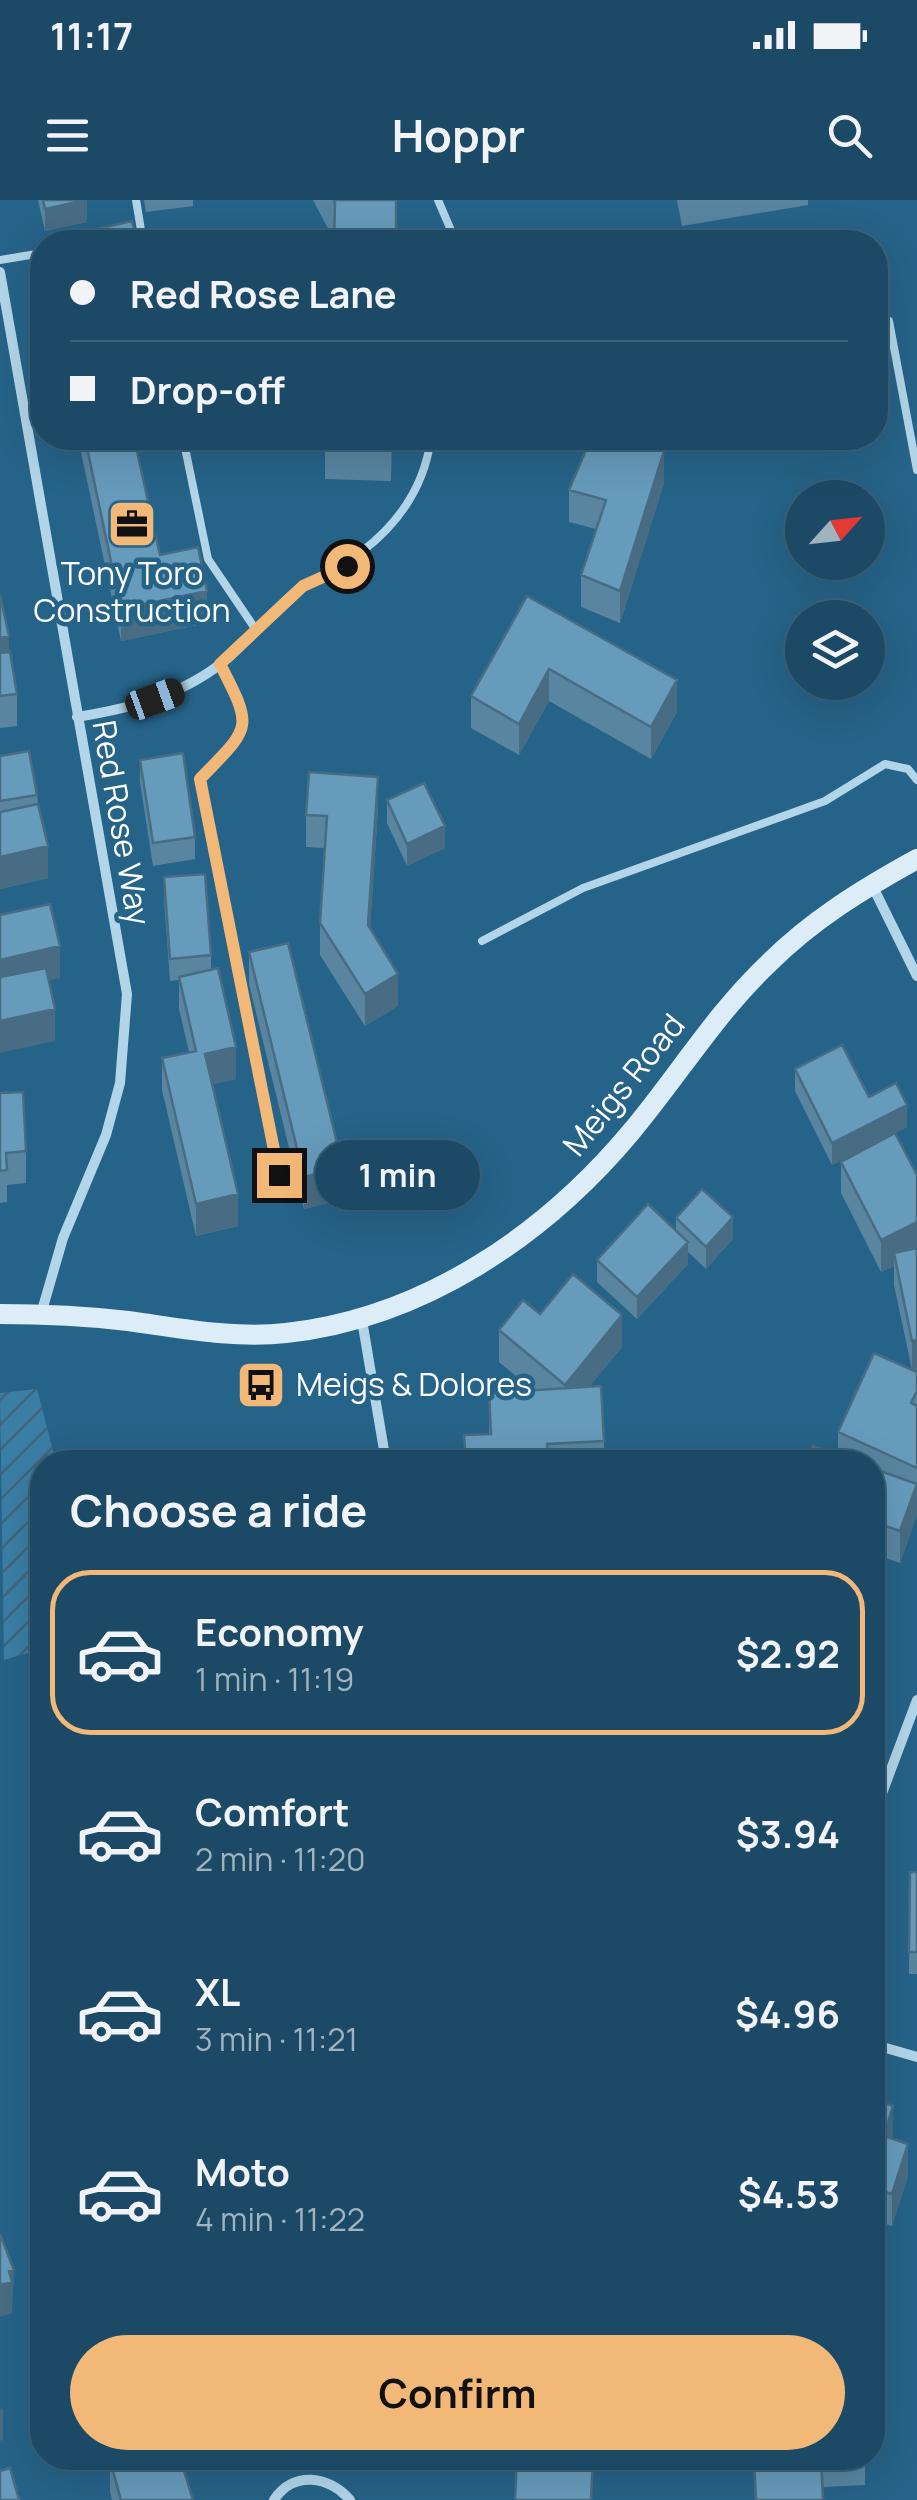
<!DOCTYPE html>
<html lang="en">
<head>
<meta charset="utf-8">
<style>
	:root { --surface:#1c4a66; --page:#29546f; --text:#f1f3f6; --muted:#a0b3bf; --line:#3a627a; --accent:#f2b877 }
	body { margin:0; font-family:Manrope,sans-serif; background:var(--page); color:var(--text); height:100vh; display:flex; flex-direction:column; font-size:38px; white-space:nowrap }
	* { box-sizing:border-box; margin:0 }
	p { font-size:32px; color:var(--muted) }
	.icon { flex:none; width:55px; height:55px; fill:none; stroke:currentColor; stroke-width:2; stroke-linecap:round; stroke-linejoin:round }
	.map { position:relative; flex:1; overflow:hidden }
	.drawer { position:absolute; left:30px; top:1250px; width:855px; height:1020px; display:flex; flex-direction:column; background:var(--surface); border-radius:40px; box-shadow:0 10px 40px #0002,0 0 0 2px var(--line) }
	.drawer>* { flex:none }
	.top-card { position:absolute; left:30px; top:30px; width:858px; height:220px; border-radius:40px; box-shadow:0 10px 40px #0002,0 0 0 2px var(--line); display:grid; align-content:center; height:220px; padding:0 40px; background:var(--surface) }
	.needle { width:65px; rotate:63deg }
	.controls { position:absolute; left:785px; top:280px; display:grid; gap:20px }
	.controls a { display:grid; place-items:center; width:100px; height:100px; border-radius:50%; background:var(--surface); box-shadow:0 10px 40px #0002,0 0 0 2px var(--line); font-size:50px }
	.end { position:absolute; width:45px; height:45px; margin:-22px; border:12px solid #f2b877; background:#111; box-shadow:0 0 0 5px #111 }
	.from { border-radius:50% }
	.bubble { position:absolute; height:70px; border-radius:35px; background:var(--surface); box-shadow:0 10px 40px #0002,0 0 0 2px var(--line); font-size:32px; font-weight:700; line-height:70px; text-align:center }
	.car { position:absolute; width:30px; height:60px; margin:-30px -15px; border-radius:12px; box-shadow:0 0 8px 2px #0007; background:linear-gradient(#222 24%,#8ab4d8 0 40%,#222 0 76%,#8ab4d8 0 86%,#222 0) }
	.top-card b { display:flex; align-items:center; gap:35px; height:95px; font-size:38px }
	.top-card b+b { border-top:2px solid var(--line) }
	.top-card i { width:25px; height:25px; background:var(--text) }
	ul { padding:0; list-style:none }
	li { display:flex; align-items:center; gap:30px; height:165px; margin:0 20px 15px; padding:0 20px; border:5px solid transparent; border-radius:40px }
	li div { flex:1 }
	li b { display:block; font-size:38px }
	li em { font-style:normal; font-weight:700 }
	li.current { border-color:var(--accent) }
	li>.icon { width:90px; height:90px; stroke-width:1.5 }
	h2 { padding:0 40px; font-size:45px; line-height:120px }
	.action { display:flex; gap:20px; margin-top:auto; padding:20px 40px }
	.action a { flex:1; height:115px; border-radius:60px; background:var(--accent); color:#111; font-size:40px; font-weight:700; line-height:115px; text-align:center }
	.status { display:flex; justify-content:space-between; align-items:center; height:70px; padding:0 50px; background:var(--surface); direction:ltr }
	.status svg { height:28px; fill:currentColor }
	header { display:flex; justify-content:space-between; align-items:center; height:130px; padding:0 40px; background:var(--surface); font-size:45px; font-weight:700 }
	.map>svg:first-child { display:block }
	.garden { fill:url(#garden-furrows) }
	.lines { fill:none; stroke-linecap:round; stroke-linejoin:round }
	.lane { stroke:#b2d5e9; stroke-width:8 }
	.street { stroke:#b2d5e9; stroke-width:10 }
	.secondary { stroke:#ddedf8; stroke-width:20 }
	.wall { fill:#5985a1 }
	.shaded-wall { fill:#486c83 }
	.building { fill:#679bbb; stroke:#486c83; stroke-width:2.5 }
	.route { stroke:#f2b877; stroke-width:12 }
	.labels { text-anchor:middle; stroke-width:9; stroke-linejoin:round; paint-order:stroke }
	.poi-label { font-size:32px; fill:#fff; stroke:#266388 }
	.street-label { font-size:32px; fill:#fff; stroke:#266388 }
</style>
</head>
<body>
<div class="status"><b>11:17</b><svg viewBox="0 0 49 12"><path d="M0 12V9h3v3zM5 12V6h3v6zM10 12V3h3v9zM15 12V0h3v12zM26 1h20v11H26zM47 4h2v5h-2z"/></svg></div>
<header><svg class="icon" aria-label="menu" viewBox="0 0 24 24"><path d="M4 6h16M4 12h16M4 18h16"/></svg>Hoppr<svg class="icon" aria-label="search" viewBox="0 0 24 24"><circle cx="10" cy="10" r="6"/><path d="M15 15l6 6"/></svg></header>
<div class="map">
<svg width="917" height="2300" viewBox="0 0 917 2300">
	<defs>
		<pattern id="garden-furrows" width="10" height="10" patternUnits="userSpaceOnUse" patternTransform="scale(2.5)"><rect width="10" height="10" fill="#3b7ea5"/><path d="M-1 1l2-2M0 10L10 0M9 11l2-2" fill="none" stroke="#446578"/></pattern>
	</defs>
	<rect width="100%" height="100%" fill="#266388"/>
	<path class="garden" d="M37 1189 56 1262H42V1449L4 1460 0 1193Z"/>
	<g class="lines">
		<path class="lane" d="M136 0 142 36
			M438 0 456 42
			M129 38 142 36 144 42
			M0 60 42 53
			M889 121 917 270
			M183 238 208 359 256 430
			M303 386C367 357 421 312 431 238
			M219 464C254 530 251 527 201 579L279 975
			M482 741 583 688 825 601 885 564 908 569 917 580"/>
		<path class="street" d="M0 72 127 794 120 883 106 935 63 1038 41 1114
			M77 517C132 508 185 495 229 457 255 434 276 407 303 386
			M872 685 917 776
			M362 1120 386 1262
			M872 1620 917 1500
			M872 1844 917 1857
			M274 2300C293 2270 330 2276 350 2300"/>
		<path class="secondary" d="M0 1114C43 1114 86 1116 128 1121 180 1128 234 1139 286 1133 423 1118 544 1036 631 932 678 876 715 814 769 763 812 720 864 688 917 659"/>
	</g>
	<path class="wall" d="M38 0H87V22L45 31Z
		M144 0H193V6L146 12Z
		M313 0H396L334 40Z
		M677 0H808V5L682 26Z
		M78 238H171V240L136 247 160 355 207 423 121 441Z
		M325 238H392L391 281 325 279Z
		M664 283 620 423 581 407V375L596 329 569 322V290Z
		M0 395 17 494V526L0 528Z
		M527 396 677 512 651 559 549 501 519 555 471 528V496Z
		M0 556 37 595 48 678 0 689Z
		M140 560 195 637V659L153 666 140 582Z
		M387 600 445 648 407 666 387 623Z
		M378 609 370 728 398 806 365 826 320 755V723L325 648 306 647V615Z
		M164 677 211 755V769L236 879 212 884 238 1026 196 1036 162 890V858L189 852 179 809V780L170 781 164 700Z
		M249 752 343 999 304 1009 249 784Z
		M795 869 869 897 907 927 832 965 795 891Z
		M0 893 26 951V983L7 985V1002L0 1003Z
		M841 962 917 972V1315L900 1363 874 1354 872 1359V1262H808L838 1255V1232L912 1170 894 1085V1066L881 1072 841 993Z
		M676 1018 733 1039 706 1069 688 1052V1064L637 1119 597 1082V1060L676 1030Z
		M540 1114 622 1147 589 1187 604 1241V1262H464V1235L489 1234V1193L533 1190 499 1162V1130Z
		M910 1672H917V1774H909Z
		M872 1899 893 1938 908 1976 892 2026 872 2020Z
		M753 2258H865V2285L822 2287 823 2300H755Z
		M110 2260 193 2300H112L110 2292Z"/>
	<path class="shaded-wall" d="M87 0V22L45 31V9Z
		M130 238H171V240L130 248Z
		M664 251V283L620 423V391Z
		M207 391V423L121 441V409Z
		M9 436V468L0 470V438Z
		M549 469V501L519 555V524Z
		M677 480V512L651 559V527Z
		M378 577V609L368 757V725Z
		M445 626V648L407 666V644Z
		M48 646V678L0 689V657Z
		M60 746V778L0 792V760Z
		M398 774V806L365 826V794Z
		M55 809V841L0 853V821Z
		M236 847V879L205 886V854Z
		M907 905V927L832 965V943Z
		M343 967V999L304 1009V977Z
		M238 994V1026L196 1036V1004Z
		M733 1017V1039L706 1069V1047Z
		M917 1022V1054L894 1053V1066L881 1072V1040Z
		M688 1042V1064L637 1119V1097Z
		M622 1115V1147L565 1217V1185Z
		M917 1140V1172L912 1173V1141Z
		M917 1284V1315L900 1363V1331Z
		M874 1322V1354L872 1359V1328Z
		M893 1906V1938L884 1967V1936Z
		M908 1944V1976L892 2026V1994Z
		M14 2070 12 2113 0 2117V2085L9 2071Z
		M3 2208V2240L0 2241V2209Z"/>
	<path class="building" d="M43 0H86L45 9Z
		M334 0H396V42H334L335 3Z
		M132 21 137 42H47L46 41Z
		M85 238H134L160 355 198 347 207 391 121 409Z
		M325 238H391V241L325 239Z
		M591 238H632L664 251 620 391 581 375 606 300 569 290Z
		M0 395 9 436 0 438Z
		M527 396 677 480 651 527 549 469 519 524 471 496Z
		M10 452 17 494 0 496V453Z
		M29 551 37 595 0 601V556Z
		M183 553 195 637 153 643 140 560Z
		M309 572 378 577 368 725 398 774 365 794 320 723 327 616 306 615Z
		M424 583 445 626 407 644 387 600Z
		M38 604 48 646 0 657V612Z
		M205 674 211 755 170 759 164 677Z
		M50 704 60 746 0 760V715Z
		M288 743 343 967 304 977 249 752Z
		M46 768 55 809 0 821V777Z
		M218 768 236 847 205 854 238 994 196 1004 162 858 196 851 179 777Z
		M842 845 869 897 896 883 907 905 832 943 795 869Z
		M23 892 26 951 6 953 7 970 0 971V893Z
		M895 933 916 973 917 972V1022L881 1040 841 962Z
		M702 989 733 1017 706 1047 676 1018Z
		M648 1004 688 1042 637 1097 597 1060Z
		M917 1048V1140L912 1141 894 1053Z
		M573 1074 622 1115 565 1185 499 1130 523 1100 540 1114Z
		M874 1153 917 1172V1191L911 1203 917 1206V1268L838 1232Z
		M601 1186 604 1241 547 1244 548 1262H466L464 1235 491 1234 489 1193Z
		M813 1246 858 1262H808Z
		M872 1268 917 1284 900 1331 874 1322 872 1328Z
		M910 1672H917V1752H909Z
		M872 1899 893 1906 884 1936 908 1944 892 1994 872 1988Z
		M0 2034 14 2070 9 2071 12 2082 0 2085Z
		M120 2258H180L193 2300H121L110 2260Z
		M517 2258H593L591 2300H515Z
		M754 2258H821L823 2300H756Z
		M10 2268 19 2300H0V2271Z"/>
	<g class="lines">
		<path class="route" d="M279 975 200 579C251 526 254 530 220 464L303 386 347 366"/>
	</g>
	<defs>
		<g id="office-square" transform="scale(2.5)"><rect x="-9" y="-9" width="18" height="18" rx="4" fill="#f2b877" stroke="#266388"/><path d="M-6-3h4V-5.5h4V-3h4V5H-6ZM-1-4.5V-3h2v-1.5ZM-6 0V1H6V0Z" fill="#111"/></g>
		<g id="bus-square" transform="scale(2.5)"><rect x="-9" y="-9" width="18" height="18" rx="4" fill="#f2b877" stroke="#266388"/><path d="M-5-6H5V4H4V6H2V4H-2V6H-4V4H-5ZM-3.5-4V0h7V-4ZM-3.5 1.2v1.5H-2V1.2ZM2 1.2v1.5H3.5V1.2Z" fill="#111"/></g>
	</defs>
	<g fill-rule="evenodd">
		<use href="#office-square" x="132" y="324"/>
		<use href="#bus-square" x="261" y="1185"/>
	</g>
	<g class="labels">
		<g class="poi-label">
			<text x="132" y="385">Tony Toro<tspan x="132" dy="37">Construction</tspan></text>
			<text x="296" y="1196" text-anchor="start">Meigs &amp; Dolores</text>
		</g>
		<g class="street-label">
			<text transform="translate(121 623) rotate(80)" y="11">Red Rose Way</text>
			<text transform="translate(624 885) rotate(-51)" y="11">Meigs Road</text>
		</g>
	</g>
</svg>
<div class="controls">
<a><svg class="needle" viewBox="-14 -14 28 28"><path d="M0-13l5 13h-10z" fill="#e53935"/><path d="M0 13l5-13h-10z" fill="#a0b3bf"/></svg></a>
<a><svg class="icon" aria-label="layers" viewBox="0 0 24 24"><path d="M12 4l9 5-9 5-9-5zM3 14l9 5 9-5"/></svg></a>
</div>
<i class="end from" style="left:347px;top:366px"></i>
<i class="end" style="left:279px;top:975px"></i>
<div class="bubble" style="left:315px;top:940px;width:165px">1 min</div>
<i class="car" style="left:155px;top:499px;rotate:70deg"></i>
<div class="top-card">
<b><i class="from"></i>Red Rose Lane</b>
<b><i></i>Drop-off</b>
</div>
<section class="drawer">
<h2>Choose a ride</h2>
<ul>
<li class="current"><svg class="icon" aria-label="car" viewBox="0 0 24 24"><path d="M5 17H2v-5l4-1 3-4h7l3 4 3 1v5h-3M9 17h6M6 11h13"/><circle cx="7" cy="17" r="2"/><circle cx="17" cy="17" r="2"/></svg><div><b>Economy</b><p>1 min · 11:19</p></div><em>$2.92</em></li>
<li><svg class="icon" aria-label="car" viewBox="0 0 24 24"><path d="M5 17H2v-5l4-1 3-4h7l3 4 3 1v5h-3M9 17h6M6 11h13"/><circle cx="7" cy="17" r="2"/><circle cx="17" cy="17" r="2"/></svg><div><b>Comfort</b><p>2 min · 11:20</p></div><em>$3.94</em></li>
<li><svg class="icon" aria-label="car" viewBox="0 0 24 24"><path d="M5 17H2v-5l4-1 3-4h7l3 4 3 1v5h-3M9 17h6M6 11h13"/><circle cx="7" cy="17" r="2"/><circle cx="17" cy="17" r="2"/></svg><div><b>XL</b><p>3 min · 11:21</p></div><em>$4.96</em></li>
<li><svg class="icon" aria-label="car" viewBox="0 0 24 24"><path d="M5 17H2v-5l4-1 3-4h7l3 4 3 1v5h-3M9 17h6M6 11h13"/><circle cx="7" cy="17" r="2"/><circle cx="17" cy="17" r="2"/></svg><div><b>Moto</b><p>4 min · 11:22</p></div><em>$4.53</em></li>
</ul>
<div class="action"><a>Confirm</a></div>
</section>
</div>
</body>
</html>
